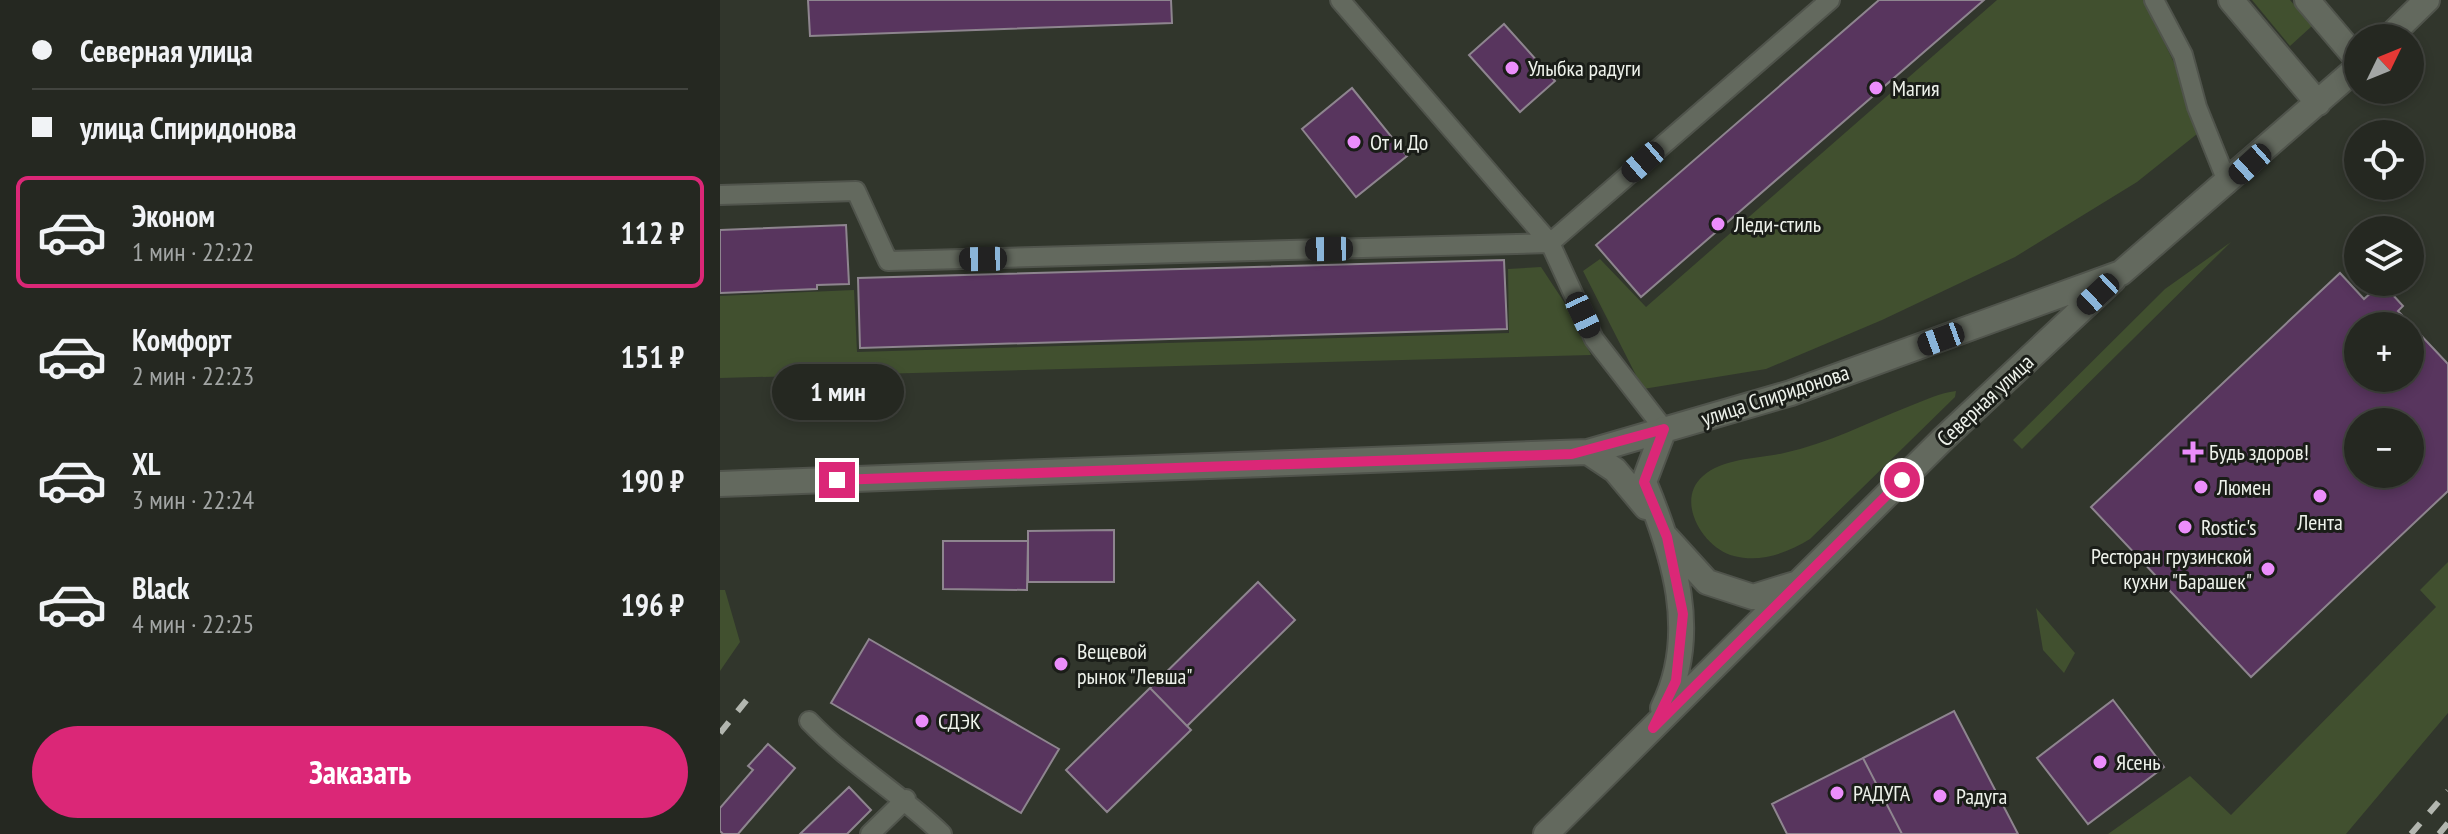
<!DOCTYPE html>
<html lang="ru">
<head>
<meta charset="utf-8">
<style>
	:root { --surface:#252821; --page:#2d302a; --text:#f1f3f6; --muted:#a3a6a5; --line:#42443f; --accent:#db2777 }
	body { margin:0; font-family:"PT Sans Narrow",sans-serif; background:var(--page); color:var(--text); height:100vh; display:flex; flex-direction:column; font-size:30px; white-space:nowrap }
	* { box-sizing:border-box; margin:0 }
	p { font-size:26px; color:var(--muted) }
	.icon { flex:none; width:44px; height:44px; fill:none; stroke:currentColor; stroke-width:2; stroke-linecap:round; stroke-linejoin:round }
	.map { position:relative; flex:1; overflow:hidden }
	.drawer { display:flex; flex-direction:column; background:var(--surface); width:720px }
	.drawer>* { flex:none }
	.top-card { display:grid; align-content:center; height:176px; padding:0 32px; background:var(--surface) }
	.needle { width:52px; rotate:47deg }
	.buttons { position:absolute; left:1624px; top:24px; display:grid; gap:16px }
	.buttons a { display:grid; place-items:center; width:80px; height:80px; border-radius:50%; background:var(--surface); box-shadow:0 4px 12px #0003,0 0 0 2px var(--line); font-size:40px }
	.end { position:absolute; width:36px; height:36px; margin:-18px; border:10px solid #db2777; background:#fff; box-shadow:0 0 0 4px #fff }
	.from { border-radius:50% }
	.bubble { position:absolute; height:56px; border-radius:28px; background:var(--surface); box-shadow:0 4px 12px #0003,0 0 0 2px var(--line); font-size:26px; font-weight:800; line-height:56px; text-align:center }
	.car { position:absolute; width:24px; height:48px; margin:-24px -12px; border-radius:10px; box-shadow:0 0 6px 2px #0007; background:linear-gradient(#222 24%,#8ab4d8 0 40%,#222 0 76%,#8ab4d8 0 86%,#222 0) }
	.top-card b { display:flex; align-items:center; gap:28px; height:76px; font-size:30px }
	.top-card b+b { border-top:2px solid var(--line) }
	.top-card i { width:20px; height:20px; background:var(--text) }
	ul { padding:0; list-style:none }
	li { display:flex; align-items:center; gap:24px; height:112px; margin:0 16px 12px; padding:0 16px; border:4px solid transparent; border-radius:12px }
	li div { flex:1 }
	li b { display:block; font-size:30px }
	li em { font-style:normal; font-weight:800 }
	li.active { border-color:var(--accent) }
	li>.icon { width:72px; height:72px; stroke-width:1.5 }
	.button { display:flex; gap:16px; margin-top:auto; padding:16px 32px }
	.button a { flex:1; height:92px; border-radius:48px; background:var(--accent); color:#fff; font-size:32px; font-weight:800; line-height:92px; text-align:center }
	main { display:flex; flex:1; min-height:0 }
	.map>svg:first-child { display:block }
	.green { fill:#41502f }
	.building { fill:#58355e; stroke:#8e858f; stroke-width:2; fill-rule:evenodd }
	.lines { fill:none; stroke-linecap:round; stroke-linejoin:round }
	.service-casing { stroke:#50544c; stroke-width:22 }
	.tertiary-casing { stroke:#50544c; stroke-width:28 }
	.service { stroke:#63695e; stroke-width:18 }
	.tertiary { stroke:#63695e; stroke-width:24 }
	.rail { stroke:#b2b6af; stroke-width:6; stroke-dasharray:14 14; stroke-linecap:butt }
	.route { stroke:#db2777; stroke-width:10 }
	.poi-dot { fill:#eb8dfb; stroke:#1a1d18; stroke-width:3 }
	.labels { text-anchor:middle; stroke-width:6; stroke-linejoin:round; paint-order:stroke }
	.poi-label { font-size:22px; fill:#eef2eb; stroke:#1a1d18; text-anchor:start }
	.street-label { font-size:22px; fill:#eef2eb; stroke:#1a1d18 }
</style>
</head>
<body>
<main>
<section class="drawer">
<div class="top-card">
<b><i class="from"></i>Северная улица</b>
<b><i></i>улица Спиридонова</b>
</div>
<ul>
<li class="active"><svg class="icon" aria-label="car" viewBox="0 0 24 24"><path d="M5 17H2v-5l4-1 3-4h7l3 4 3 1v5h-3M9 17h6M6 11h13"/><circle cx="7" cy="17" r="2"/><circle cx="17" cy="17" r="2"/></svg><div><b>Эконом</b><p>1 мин · 22:22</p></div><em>112 ₽</em></li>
<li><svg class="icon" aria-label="car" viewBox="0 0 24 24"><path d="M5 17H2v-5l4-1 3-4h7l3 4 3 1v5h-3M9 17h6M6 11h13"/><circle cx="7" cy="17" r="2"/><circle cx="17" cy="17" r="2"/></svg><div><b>Комфорт</b><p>2 мин · 22:23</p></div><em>151 ₽</em></li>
<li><svg class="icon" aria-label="car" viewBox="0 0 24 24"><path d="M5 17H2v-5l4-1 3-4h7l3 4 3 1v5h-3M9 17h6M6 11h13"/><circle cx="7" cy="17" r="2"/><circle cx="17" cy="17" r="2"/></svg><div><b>XL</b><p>3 мин · 22:24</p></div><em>190 ₽</em></li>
<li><svg class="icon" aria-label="car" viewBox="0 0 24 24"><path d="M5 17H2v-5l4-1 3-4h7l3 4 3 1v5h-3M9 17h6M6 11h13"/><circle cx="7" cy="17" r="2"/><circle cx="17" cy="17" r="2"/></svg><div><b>Black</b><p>4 мин · 22:25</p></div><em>196 ₽</em></li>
</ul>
<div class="button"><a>Заказать</a></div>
</section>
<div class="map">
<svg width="1728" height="834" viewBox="0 0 1728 834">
	<rect width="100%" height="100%" fill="#31362c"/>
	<path class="green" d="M1277 0H1424L1456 67 1477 134 1417 182 1295 257 1162 320 1046 369 923 389 863 271 880 259 926 307Z
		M1532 0H1570L1592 26 1570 46Z
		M1511 242 1302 449 1293 440 1445 289Z
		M821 267 848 308 871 355 0 378V296L134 290 137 352 789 333 788 269Z
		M1236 391 1235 397 1090 539C1067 553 1041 563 1014 556 984 549 954 501 983 476 1003 458 1038 459 1064 453 1107 444 1149 422 1190 406 1205 400 1220 393 1236 391Z
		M1728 562V713L1626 834H1388L1470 776 1511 815 1716 607 1700 590Z
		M0 590H5L20 642 0 671Z
		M1316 608 1355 653 1344 673 1323 650Z"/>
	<path class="building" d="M88 0H451L452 23 90 36Z
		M1159 0H1264L921 297 876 245Z
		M784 24 835 81 800 112 749 55Z
		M632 88 687 156 636 197 582 129Z
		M126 225 129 284 97 285V289L0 293V230Z
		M784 260 787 329 140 348 138 278Z
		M1620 273 1644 299 1662 283 1683 306 1678 311 1728 364V491L1531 677 1371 507ZM1638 326H1690V378H1638ZM1638 422H1690V474H1638Z
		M394 530V582H308V531Z
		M223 541H308L307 590 223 589Z
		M538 582 575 620 467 726 430 688Z
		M149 639 339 749 301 813 111 703Z
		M430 688 471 730 387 812 346 770Z
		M1393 700 1444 767 1368 824 1317 758Z
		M1234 711 1298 834H1182L1143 758Z
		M48 744 75 768 18 834H3L0 831V808L33 770 28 766Z
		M1143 758 1182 834H1067L1052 804Z
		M129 787 151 810 127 834H80Z"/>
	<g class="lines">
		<g class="service-casing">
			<path id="service" d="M620 0 830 243 874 339 944 429
				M1434 0 1463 55 1477 107 1508 184
				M0 195 136 191 168 261 830 243 1110 0
				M89 721C130 764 180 793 222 834
				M150 834 186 799"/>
		</g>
		<g class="tertiary-casing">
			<path id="tertiary" d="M1511 0 1598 103
				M1587 0 1638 60
				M1668 38 1707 0
				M868 452 895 470 926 507
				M0 484 868 452 1071 393 1401 273 1638 67
				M947 538 987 582 1033 597 1075 584
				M943 708C980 634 954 554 924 482L944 429
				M826 834 1223 439 1393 280"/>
		</g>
		<use href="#service" class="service"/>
		<use href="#tertiary" class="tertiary"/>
		<path class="rail" d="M0 733 30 696
			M1691 834 1728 791
			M1719 834 1728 823"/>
	</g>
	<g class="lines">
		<path class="route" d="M117 480 852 454 944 429 924 482 947 537 963 614 956 681 933 728 1182 480"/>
	</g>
	<g class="poi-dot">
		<circle cx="792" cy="68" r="8"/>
		<circle cx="1156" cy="88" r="8"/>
		<circle cx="634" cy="142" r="8"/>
		<circle cx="998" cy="224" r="8"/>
		<path d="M1469 440h8v8h8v8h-8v8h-8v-8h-8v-8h8z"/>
		<circle cx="1481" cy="487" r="8"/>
		<circle cx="1600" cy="496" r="8"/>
		<circle cx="1465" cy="527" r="8"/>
		<circle cx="1548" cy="569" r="8"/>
		<circle cx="341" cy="664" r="8"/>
		<circle cx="202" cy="721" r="8"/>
		<circle cx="1380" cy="762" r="8"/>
		<circle cx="1117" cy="793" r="8"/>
		<circle cx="1220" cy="796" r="8"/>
	</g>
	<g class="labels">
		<g class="poi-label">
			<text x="808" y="76">Улыбка радуги</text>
			<text x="1172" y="96">Магия</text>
			<text x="650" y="150">От и До</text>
			<text x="1014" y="232">Леди-стиль</text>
			<text x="1489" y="460">Будь здоров!</text>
			<text x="1497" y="495">Люмен</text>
			<text x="1600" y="530" text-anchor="middle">Лента</text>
			<text x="1481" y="535">Rostic's</text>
			<text x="1532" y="564" text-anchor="end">Ресторан грузинской<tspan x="1532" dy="25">кухни "Барашек"</tspan></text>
			<text x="357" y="659">Вещевой<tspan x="357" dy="25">рынок "Левша"</tspan></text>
			<text x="218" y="729">СДЭК</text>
			<text x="1396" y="770">Ясень</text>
			<text x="1133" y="801">РАДУГА</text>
			<text x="1236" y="804">Радуга</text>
		</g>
		<g class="street-label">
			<text transform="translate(1055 395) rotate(-18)" y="8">улица Спиридонова</text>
			<text transform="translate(1265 400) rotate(-43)" y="8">Северная улица</text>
		</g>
	</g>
</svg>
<div class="buttons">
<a><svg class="needle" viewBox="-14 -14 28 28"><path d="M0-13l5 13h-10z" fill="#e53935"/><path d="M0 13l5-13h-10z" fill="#a3a6a5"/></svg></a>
<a><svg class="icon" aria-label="locate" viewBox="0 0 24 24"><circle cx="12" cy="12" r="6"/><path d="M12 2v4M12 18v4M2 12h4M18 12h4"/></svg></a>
<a><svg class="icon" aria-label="layers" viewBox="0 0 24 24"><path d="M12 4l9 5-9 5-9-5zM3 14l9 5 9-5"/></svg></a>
<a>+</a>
<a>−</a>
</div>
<i class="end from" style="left:1182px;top:480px"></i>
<i class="end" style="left:117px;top:480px"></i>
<div class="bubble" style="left:52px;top:364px;width:132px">1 мин</div>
<i class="car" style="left:923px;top:162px;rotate:229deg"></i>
<i class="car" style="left:1530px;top:164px;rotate:228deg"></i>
<i class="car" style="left:609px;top:249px;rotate:269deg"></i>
<i class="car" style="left:263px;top:259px;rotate:269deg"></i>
<i class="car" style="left:1378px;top:294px;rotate:227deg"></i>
<i class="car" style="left:863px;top:315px;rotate:155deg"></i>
<i class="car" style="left:1221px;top:339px;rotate:250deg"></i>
</div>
</main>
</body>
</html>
